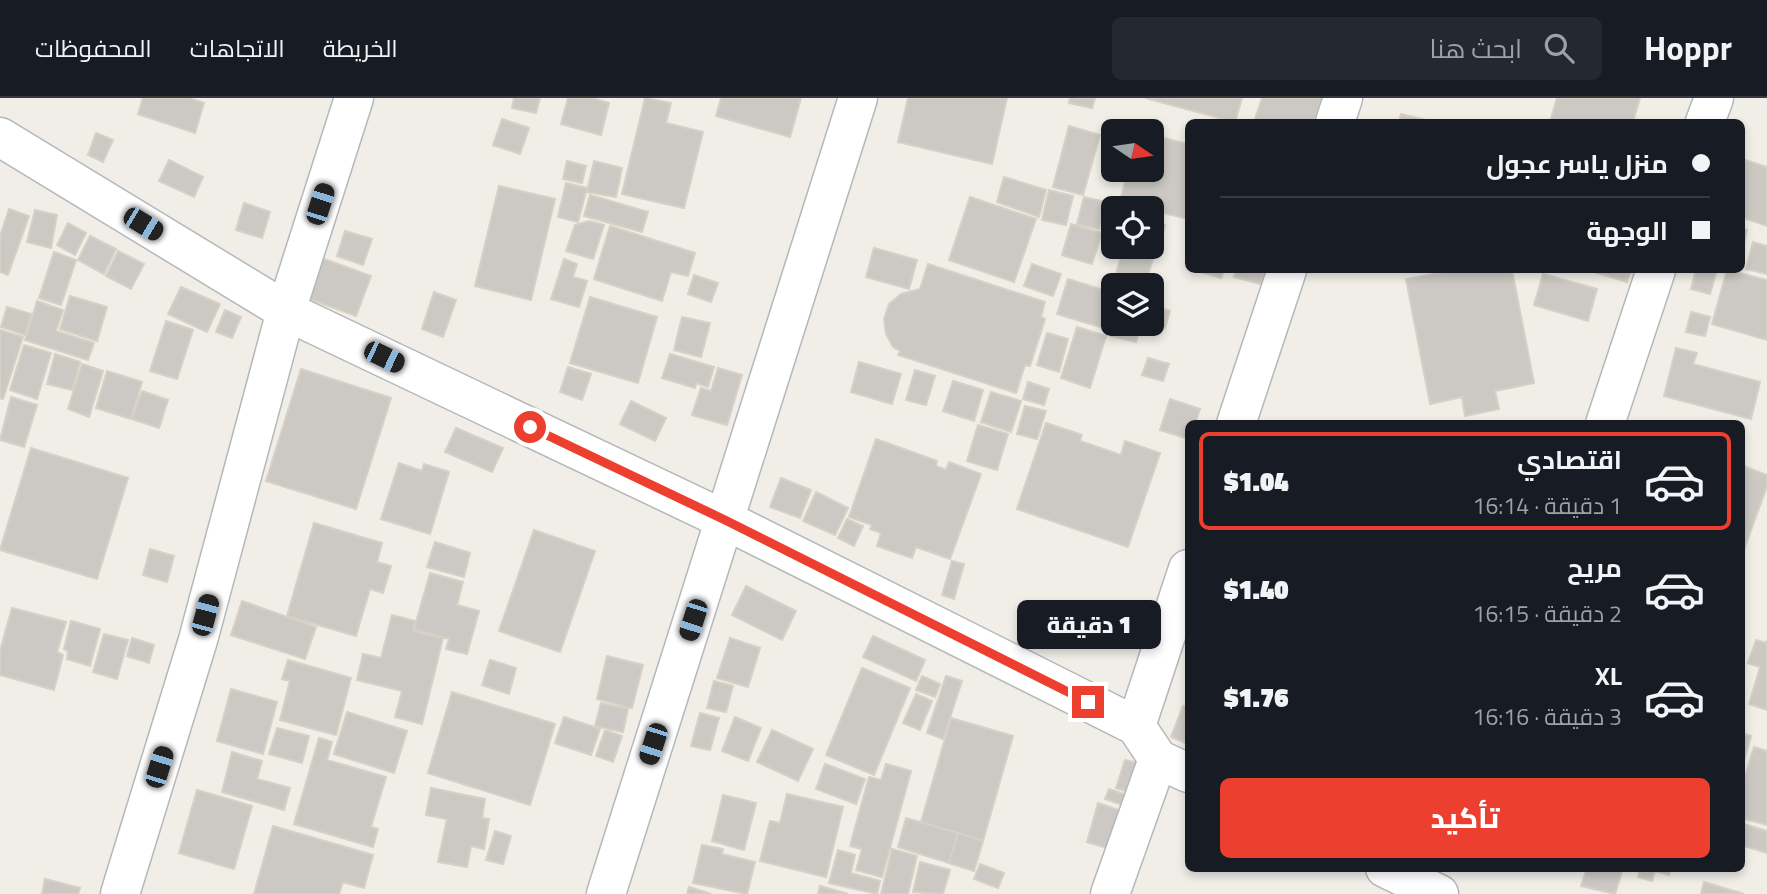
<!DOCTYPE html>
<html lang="ar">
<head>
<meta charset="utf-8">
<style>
	:root { --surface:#171b24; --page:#242831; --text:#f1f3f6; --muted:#9ea1a6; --line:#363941; --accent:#ed3f30 }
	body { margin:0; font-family:"Titillium Web",Cairo,sans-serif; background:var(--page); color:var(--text); direction:rtl; height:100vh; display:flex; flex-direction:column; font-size:26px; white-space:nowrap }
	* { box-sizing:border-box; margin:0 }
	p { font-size:23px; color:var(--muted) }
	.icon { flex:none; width:38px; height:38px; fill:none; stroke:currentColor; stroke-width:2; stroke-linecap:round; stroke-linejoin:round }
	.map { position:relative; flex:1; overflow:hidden; direction:ltr }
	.drawer { position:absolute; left:1185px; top:322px; width:560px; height:452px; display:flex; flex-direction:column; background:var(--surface); border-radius:10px; box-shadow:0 4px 10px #0003; direction:rtl }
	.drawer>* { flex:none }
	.hud { position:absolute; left:1185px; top:21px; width:560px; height:154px; border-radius:10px; box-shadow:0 4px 10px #0003; direction:rtl; display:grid; align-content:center; height:154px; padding:0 35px; background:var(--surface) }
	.needle { width:46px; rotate:103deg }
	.controls { position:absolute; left:1101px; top:21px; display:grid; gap:14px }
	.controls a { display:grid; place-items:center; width:63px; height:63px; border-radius:10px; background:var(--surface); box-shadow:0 4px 10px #0003; font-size:35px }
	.end { position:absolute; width:32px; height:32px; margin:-16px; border:9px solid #ed3f30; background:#fff; box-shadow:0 0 0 4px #fff }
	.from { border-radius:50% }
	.bubble { position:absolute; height:49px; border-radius:10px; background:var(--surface); box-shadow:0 4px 10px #0003; font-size:23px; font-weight:800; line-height:49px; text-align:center; direction:rtl }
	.car { position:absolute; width:21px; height:42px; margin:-21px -10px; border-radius:9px; box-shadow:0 0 5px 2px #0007; background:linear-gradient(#222 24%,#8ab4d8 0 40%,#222 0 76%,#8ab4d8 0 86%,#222 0) }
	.hud b { display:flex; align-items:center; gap:24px; height:66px; font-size:26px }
	.hud b+b { border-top:2px solid var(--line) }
	.hud i { width:18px; height:18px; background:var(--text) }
	ul { padding:12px 0 0; list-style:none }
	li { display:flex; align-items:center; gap:21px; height:98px; margin:0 14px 10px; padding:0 21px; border:4px solid transparent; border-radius:10px }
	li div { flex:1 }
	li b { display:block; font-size:26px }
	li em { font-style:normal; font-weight:800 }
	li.active { border-color:var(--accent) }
	li>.icon { width:63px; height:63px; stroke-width:1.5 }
	.action { display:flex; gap:14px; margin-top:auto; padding:14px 35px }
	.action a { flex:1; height:80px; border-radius:10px; background:var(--accent); color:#fff; font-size:28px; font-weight:800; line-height:80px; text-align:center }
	header { display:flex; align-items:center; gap:42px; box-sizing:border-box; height:98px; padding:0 35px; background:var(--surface); border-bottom:2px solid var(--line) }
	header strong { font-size:33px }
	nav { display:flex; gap:38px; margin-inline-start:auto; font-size:24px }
	.search { width:490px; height:63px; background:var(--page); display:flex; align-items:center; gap:18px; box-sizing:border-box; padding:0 24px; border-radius:10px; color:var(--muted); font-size:26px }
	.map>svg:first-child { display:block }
	.building { fill:#ccc9c4; stroke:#d6d0c5; stroke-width:2 }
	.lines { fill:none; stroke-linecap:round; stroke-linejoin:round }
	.minor-casing { stroke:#b4b7bb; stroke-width:41 }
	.minor { stroke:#fff; stroke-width:38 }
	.route { stroke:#ed3f30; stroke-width:9 }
</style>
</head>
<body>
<header>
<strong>Hoppr</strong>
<div class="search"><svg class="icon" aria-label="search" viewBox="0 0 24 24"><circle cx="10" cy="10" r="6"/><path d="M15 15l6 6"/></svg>ابحث هنا</div>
<nav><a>الخريطة</a><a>الاتجاهات</a><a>المحفوظات</a></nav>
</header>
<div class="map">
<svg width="1767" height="796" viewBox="0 0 1767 796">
	<rect width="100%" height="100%" fill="#f0eee7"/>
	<path class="building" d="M143 0H189L204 5 195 35 138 16Z
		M514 0H540L536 15 512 10Z
		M568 0H591L609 5 601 37 561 26Z
		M645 0 671 5 666 25 703 34 684 110 622 96Z
		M721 0H801L790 39 716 18Z
		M908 0H1007L992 66 898 44Z
		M1070 0H1095L1092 10 1069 5Z
		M1145 0H1242L1235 24Z
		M1262 0H1322L1314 24H1254Z
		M1557 0H1640L1633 24H1550Z
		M1401 16 1434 24H1399Z
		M502 21 529 30 520 56 493 47Z
		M1069 28 1100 37 1083 97 1053 89Z
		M96 35 113 42 103 64 88 57Z
		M1152 37 1188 46V121L1120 104 1128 72H1152Z
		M169 62 203 79 194 99 159 83Z
		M1745 62 1767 69V128L1741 119V75Z
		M567 63 586 68 582 85 563 81Z
		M594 63 622 70 616 99 587 94Z
		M1004 79 1046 92 1039 119 997 104Z
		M566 85 587 90 578 124 558 119Z
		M499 88 555 101 531 202 475 188Z
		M1049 92 1073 98 1066 127 1042 122Z
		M590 97 648 114 642 134 584 118Z
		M970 99 1036 121 1014 184 949 162Z
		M1084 99 1106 104 1099 131 1077 126Z
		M244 105 270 114 262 140 236 132Z
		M9 111 29 118 8 177 0 174V138Z
		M35 112 57 117 51 150 27 144Z
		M589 123 604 127 593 161 566 153 575 127Z
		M1152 123 1165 127 1156 158 1126 149H1152Z
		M68 125 86 135 75 157 57 147Z
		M1071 126 1102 135 1092 166 1062 157Z
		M610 128 695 155 688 178 671 174 662 203 594 181Z
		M1741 130 1747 132 1741 156Z
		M345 133 372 141 363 167 337 158Z
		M90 138 116 151 104 176 78 162Z
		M1753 144 1767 148V176L1746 171Z
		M874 150 917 162 909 191 866 179Z
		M1123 152 1153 161 1145 187 1114 182Z
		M118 153 144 166 131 191 106 178Z
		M54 154 76 162 61 207 39 200Z
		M316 158 371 178 356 218 301 198Z
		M564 161 577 166 573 179 587 183 579 209 551 201Z
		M928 166 1045 204 1041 219 1045 221 1030 268 1025 267 1016 295 898 257 900 253 893 249 886 236 884 221 889 206 901 196 920 191Z
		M1032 166 1061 176 1053 198 1024 188Z
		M1194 172H1224L1221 180Z
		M1236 172H1265L1261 186 1234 179Z
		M1455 172H1512L1534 285 1495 293 1499 311 1465 318 1462 299 1430 306 1406 181Z
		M1588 172H1631L1627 184Z
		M1696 172H1717L1710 196 1691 191Z
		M1727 172 1767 182V242L1712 226Z
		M1543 176 1597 191 1588 223 1534 207Z
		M694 177 718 185 711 204 688 196Z
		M1068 181 1113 195V210L1107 231 1057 216Z
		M181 189 220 206 207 234 168 216Z
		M434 194 456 202 443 239 422 231Z
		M70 198 107 209 97 243 60 231Z
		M590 199 657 219 638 285 570 265Z
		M37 203 63 212 56 233 94 245 88 262 25 242Z
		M1152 207 1170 213 1165 230 1152 225Z
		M7 209 31 216 25 237 1 229Z
		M225 212 241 219 232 240 216 234Z
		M1691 214 1710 219 1705 238 1686 234Z
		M682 219 710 225 701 259 674 252Z
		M166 223 193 232 177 281 150 273Z
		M1114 226H1141L1136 244 1111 238Z
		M1077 229 1106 238 1090 290 1061 280Z
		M0 232 23 239 3 301 0 300Z
		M1047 235 1068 241 1059 274 1037 267Z
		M24 247 51 255 37 301 10 292Z
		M1676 250 1697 255 1693 266 1760 284 1751 321 1664 298Z
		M55 256 80 264 72 292 47 286Z
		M670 256 714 269 708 289 696 285 695 290 662 280Z
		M1148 260 1169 266 1163 283 1142 277Z
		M859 264 901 276 892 306 851 294Z
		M82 266 103 273 89 319 68 311Z
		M568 269 591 276 582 302 560 294Z
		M718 270 742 277 727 327 692 317 701 290 711 293Z
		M301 271 391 300 356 411 266 383Z
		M915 272 935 278 926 307 906 302Z
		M107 273 142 284 131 321 96 310Z
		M953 283 983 292 974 323 943 313Z
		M1028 284 1049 291 1044 307 1023 301Z
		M142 293 168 302 159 330 132 321Z
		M991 294 1021 303 1011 334 981 324Z
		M11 299 37 307 24 349 0 342Z
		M1170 301 1200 311 1195 326H1188V341L1160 332Z
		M631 303 666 320 655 343 620 326Z
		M1025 308 1046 313 1037 341 1017 336Z
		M1046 325 1082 337 1080 343 1121 357 1125 343 1160 355 1128 449 1017 411Z
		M978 327 1008 336 997 372 967 363Z
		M456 330 503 350 492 374 445 354Z
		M876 341 937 363 936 368 946 372 949 364 981 376 950 461 916 449 912 460 877 448 881 435 870 431 872 427 849 419Z
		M31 350 128 380 97 481 0 452Z
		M399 365 422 373 424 366 449 374 430 436 381 421Z
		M1741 367 1767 377V388L1741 460Z
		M781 380 811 392 800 420 770 409Z
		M816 394 848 410 835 437 803 423Z
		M847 421 863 428 854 448 838 440Z
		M314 425 382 445 377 464 391 468 383 495 370 491 356 538 287 518Z
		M534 432 595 453 560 554 499 533Z
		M435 444 470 455 464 479 427 469Z
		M150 451 174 458 167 484 143 477Z
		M952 463 964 466 954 501 942 497Z
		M430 475 463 484 457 507 479 513 467 556 446 551 449 541 414 531Z
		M746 488 796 513 782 542 732 517Z
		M242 503 316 529 305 561 231 537Z
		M12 510 66 524 57 554 63 557 54 592 0 577V553Z
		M392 517 415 523 413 533 443 540 422 626 395 619 402 593 357 582 363 556 381 560Z
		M71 523 100 531 90 568 67 561 68 553 64 551Z
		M104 536 128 542 117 581 93 574Z
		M873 538 925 562 916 583 863 559Z
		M132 540 154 547 149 565 127 558Z
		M730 540 760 550 748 589 717 580Z
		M1756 542 1766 545 1767 542V612L1749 606 1760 569 1748 565Z
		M607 558 643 567 632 610 597 601Z
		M288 562 351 580 336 637 280 622 290 583 282 581Z
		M490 562 516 570 509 596 482 587Z
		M862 570 910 590 874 677 826 657Z
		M922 578 940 586 935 599 916 592Z
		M946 578 962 583 943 641 927 635Z
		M714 583 733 588 726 614 707 610Z
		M231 591 277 604 263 656 217 643Z
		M452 594 555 626 530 707 428 675Z
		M916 596 932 603 920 632 903 625Z
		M601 605 628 611 623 634 595 628Z
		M1183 608 1188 610V646L1171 639Z
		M347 614 407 633 394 675 334 656Z
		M700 615 719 620 710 652 691 648Z
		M564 619 600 631 591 657 555 645Z
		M735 619 761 630 748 663 722 653Z
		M951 620 1013 638 983 743 921 724Z
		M277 630 309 638 302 665 269 656Z
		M605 632 622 638 613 664 596 658Z
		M772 632 813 651 798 683 757 664Z
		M1741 635 1751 638 1741 672Z
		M319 640 332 644 327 662 386 679 371 729 378 731 373 749 294 726Z
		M1754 649 1767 653V727L1741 720V692Z
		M232 654 262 663 257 681 290 690 284 712 222 694Z
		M1125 662 1137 665 1129 694 1116 690Z
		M825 666 865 681 856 706 816 691Z
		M886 666 911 673 882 779 856 772 862 751 850 748 869 679 881 682Z
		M431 690 485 701 482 720 489 721 484 751 471 748 467 769 438 764 447 721 426 717Z
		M1109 691 1130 698 1126 708 1105 701Z
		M197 692 252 708 234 771 179 755Z
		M787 696 843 709 826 779 760 763 770 723 780 725Z
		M723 697 756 705 744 752 712 743Z
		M1098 705 1124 714 1113 752 1087 744Z
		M906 720 958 735 949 765 898 749Z
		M1741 725 1767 733V755L1741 747Z
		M273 728 373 757 364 790 343 784 339 796H254Z
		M495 733 511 738 503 766 486 762Z
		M958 735 983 743 974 773 949 765Z
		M702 747 723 751 722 756 755 764 747 796 693 785Z
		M892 751 917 758 908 796H881Z
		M838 752 855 757 851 775 880 783 877 796 829 785Z
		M920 764 950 772 943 796 913 794Z
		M980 766 1004 775 998 790 974 781Z
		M1587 770H1623L1615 796 1581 788Z
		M1634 770H1671L1669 777 1655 773 1652 783 1638 779 1640 772Z
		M45 781 80 790 78 796H42Z
		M1704 784 1744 796H1701Z
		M820 788 848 796H818Z
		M689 789 711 796H687Z"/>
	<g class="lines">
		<g class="minor-casing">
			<path id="minor" d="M1335 24 1343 0
				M1705 24 1714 0
				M0 39 286 213 725 422 1136 628 1158 661 1188 675
				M1236 326 1287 172
				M1605 326 1656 172
				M1136 628 1188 471
				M1385 770 1439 796
				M120 796 198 542 286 213 354 0
				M606 796 858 0
				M1110 796 1158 661"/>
		</g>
		<use href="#minor" class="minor"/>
	</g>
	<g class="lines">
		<path class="route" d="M530 329 725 422 1088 604"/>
	</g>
</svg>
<div class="controls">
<a><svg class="needle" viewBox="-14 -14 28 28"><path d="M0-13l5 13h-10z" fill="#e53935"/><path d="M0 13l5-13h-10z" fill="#9ea1a6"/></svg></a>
<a><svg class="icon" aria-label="locate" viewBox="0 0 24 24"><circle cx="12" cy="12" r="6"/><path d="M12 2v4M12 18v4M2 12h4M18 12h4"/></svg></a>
<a><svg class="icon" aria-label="layers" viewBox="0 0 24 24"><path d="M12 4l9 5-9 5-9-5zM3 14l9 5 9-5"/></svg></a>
</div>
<i class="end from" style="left:530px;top:329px"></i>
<i class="end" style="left:1088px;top:604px"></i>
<div class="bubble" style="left:1017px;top:502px;width:144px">1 دقيقة</div>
<i class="car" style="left:320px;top:106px;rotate:18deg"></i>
<i class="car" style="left:143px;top:126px;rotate:121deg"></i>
<i class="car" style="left:384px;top:259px;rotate:116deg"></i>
<i class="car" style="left:205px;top:517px;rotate:15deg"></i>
<i class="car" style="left:693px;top:522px;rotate:198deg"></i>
<i class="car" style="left:653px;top:646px;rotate:198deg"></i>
<i class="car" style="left:159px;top:669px;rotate:17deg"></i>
<div class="hud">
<b><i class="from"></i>منزل ياسر عجول</b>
<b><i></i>الوجهة</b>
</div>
<section class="drawer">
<ul>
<li class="active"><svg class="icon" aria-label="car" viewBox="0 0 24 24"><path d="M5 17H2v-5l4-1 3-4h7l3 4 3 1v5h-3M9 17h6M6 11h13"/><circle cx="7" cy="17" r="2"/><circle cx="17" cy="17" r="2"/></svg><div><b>اقتصادي</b><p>1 دقيقة · 16:14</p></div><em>$1.04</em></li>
<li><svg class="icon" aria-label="car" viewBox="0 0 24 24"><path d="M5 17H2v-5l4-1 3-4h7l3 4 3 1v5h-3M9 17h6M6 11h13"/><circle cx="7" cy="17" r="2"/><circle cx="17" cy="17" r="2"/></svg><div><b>مريح</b><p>2 دقيقة · 16:15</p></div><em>$1.40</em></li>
<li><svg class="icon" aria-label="car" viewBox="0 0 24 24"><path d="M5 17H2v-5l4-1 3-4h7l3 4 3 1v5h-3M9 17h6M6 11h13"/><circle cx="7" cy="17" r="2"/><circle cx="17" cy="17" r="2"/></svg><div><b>XL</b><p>3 دقيقة · 16:16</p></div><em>$1.76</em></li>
</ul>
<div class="action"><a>تأكيد</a></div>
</section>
</div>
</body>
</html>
